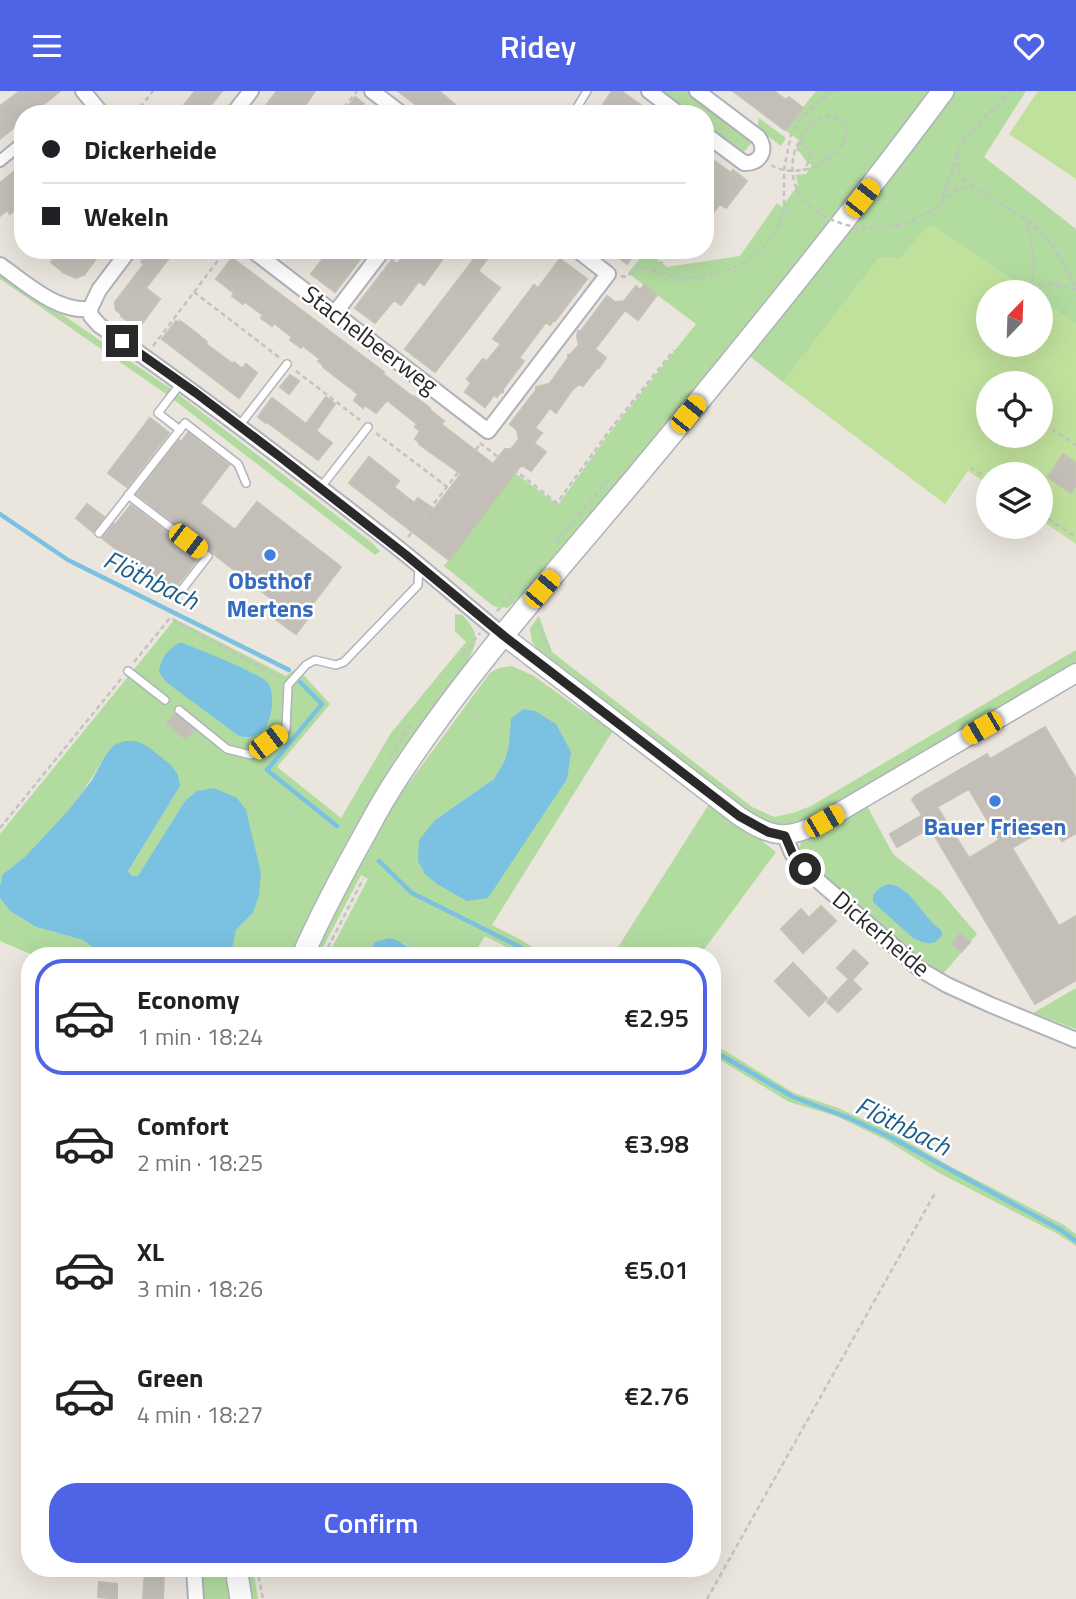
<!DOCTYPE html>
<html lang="en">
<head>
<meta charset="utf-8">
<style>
	:root { --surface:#fff; --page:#f6f6f6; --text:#202124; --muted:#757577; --line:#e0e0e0; --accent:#4e63e6 }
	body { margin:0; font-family:"Titillium Web",sans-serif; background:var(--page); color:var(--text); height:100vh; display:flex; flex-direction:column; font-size:26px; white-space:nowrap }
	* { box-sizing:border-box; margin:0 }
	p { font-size:23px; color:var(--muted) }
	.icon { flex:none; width:38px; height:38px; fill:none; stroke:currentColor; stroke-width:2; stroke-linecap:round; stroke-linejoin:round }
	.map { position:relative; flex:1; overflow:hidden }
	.side { position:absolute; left:21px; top:856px; width:700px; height:630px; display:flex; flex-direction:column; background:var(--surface); border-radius:28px; box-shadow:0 7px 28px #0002 }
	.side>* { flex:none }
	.guide { position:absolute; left:14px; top:14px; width:700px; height:154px; border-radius:28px; box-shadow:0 7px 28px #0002; display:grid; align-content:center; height:154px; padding:0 28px; background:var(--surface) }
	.needle { width:46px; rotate:23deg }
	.fabs { position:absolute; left:976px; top:189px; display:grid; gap:14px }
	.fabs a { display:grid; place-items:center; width:77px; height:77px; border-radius:50%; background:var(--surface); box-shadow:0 7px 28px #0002; font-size:35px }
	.end { position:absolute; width:32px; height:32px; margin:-16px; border:9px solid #292929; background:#fff; box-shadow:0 0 0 4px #fff }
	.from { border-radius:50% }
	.car { position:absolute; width:21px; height:42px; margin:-21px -10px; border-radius:9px; box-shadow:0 0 5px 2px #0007; background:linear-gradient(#f5c518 24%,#345 0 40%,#f5c518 0 76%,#345 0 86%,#f5c518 0) }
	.guide b { display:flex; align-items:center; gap:24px; height:66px; font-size:26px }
	.guide b+b { border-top:2px solid var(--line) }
	.guide i { width:18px; height:18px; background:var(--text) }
	ul { padding:12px 0 0; list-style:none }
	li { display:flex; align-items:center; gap:21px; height:116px; margin:0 14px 10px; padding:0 14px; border:4px solid transparent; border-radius:28px }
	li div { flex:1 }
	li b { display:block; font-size:26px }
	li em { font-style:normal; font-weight:600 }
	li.current { border-color:var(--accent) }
	li>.icon { width:63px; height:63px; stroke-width:1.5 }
	.action { display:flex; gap:14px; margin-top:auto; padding:14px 28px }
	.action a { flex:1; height:80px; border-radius:28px; background:var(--accent); color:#fff; font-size:28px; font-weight:600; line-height:80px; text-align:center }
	header { display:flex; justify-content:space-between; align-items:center; height:91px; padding:0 28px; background:var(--accent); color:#fff; font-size:32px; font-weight:600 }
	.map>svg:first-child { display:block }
	.green { fill:#b1db9f; fill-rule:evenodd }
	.pitch { fill:#c0e19c; fill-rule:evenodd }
	.water { fill:#7bc1e1 }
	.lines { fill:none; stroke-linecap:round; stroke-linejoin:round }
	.stream { stroke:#7bc1e1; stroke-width:4.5 }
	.building { fill:#c3bfb8; stroke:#c5c1b7; stroke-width:2; fill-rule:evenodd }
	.service-casing { stroke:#b0b2bc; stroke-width:10 }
	.pedestrian-casing { stroke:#b0b2bc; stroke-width:14 }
	.minor-casing { stroke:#b0b2bc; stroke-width:18 }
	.tertiary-casing { stroke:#b0b2bc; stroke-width:21 }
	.secondary-casing { stroke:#b0b2bc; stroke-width:24 }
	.path { stroke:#c3c3c3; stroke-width:2.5; stroke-dasharray:5 3.5; stroke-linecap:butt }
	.service { stroke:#fff; stroke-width:7 }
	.pedestrian { stroke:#fff; stroke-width:10 }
	.minor { stroke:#fff; stroke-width:14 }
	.tertiary { stroke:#fff; stroke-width:18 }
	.secondary { stroke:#fff; stroke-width:21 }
	.path-bridge { stroke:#c3c3c3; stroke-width:2.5; stroke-dasharray:5 3.5; stroke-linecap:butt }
	.route { stroke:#292929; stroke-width:9 }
	.shop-dot { fill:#3f7fe0; stroke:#fff; stroke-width:2.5 }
	.labels { text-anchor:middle; stroke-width:5; stroke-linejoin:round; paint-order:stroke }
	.street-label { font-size:24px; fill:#292929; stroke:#fff }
	.shop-label { font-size:24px; font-weight:bold; fill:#366cbe; stroke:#fff }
	.water-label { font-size:26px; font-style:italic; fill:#1c5f8b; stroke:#fff }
</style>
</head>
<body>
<header><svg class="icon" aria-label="menu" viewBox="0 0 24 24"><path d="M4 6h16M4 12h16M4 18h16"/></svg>Ridey<svg class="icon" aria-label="heart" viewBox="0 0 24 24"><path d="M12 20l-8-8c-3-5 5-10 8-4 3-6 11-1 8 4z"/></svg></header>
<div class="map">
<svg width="1076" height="1508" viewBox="0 0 1076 1508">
	<rect width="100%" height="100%" fill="#eae5dd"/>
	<path class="green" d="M659 0H693L751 46 752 51 745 60 740 61 736 58 705 35V23H689Z
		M816 0H929C904 34 879 69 853 103 746 242 632 375 518 508L508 517 496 516 492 514 444 475 515 382 558 414 608 344 696 233 628 182 646 160 667 176 740 165 777 112 782 116 798 94 796 84 806 83 812 74C805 72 803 62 796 59L800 50 785 39Z
		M952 0H1026L984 66 1076 138V233L1041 209V201H1030L934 135 926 137 900 168 879 167 783 291 747 263Z
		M759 27 786 47 781 55 757 37Z
		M0 181 174 300 371 451 380 460 375 464 169 305 0 188Z
		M455 523 462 524C471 533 479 543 474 556 469 571 458 584 448 597 432 618 415 639 400 661 357 724 326 796 293 864H231L236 839 253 822 261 782 254 760 185 710 138 786 132 785 128 780 180 695 105 665C84 702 57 738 25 767 14 776 3 778 0 794V743L175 528 286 585 297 577 330 613 277 676 341 727 391 642 466 551 455 540ZM184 552 254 583 268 592 258 644 247 647 239 645Z
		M539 525 552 561 752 716 774 726 793 722 811 715 1076 559V575L814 728C784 738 778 737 748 724L541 562 532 551 530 537Z
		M512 575 534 585 578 617 614 638 492 834 521 849 546 864H522L485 845 473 864H415C403 847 395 849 375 851L367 864H328L368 788 361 784 319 864H309L389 719 490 582 499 577ZM509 654 488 807 435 729 494 688 505 669Z
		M711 710 776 761 700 864H613Z
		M866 713 893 763 941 801 977 843 943 883 924 874 806 772C801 764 798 760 801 751Z
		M0 807 10 820 36 836 83 849 103 864H33L0 850Z
		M1076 897V938L1033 922Z
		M712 952 794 1002 838 1017 891 1041 946 1073 1064 1134 1076 1143V1155L1058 1143 941 1083 886 1049 836 1025 789 1011 712 964Z
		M201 1477H227L233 1508H204Z
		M244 1477H253L258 1508H248Z"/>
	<path class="pitch" d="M1038 0H1076V88L1009 43Z
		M934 135 1030 201H989V254H1041V209L1076 233V453L1041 429V383H989V394L968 380 945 413 783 291 879 167 900 168 926 137ZM989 292H1041V345H989Z"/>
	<path class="water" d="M179 552H184C199 559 260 582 268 592 271 596 272 603 272 608 273 628 263 652 239 645L166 591 159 581C160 569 168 557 179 552Z
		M523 618 535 620 556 633 571 661 567 688 488 807 467 810 437 793 425 783 418 770 419 749 435 729 494 688 505 669 509 654 511 628Z
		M125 650H136L147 655 171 674 178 684 180 695 128 780 132 785H138L185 710 197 700 214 697 237 707 246 719 261 782 259 804 253 822 236 839 231 864H103L83 849 36 836 10 820 0 807V794L3 783 25 766 67 721 92 689 105 665 114 654Z
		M889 793C913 797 922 826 941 839L942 844C934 856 925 853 913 847L873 811V804C878 798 881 795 889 793Z
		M389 847C400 849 408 855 415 864H367L375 851Z"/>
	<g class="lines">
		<path class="stream" d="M0 423 68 469 289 579
			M300 591 322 613 267 679 337 735
			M379 770 412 802 518 855 533 864
			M712 959 793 1006 849 1027 892 1047 1061 1139 1076 1150"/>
	</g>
	<path class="building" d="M20 0H60L38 18 42 23H23V29L0 48V15Z
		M195 0H222L204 23H177Z
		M277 0H315L299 23H262L266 17 265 16Z
		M398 0H439L466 23H428Z
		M612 0H621L653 23H597Z
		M733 0H774L786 9 789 6 803 17 785 39Z
		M355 6 364 13 361 17 356 23H343Z
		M705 63 731 82 733 79 747 90 726 117 720 113 705 133Z
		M23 73V112L10 123 7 119 0 125V92Z
		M60 159H93L99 164 84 184 76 187 64 182 51 171Z
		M149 159H175L146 197 160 208 138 238 121 225 122 224 116 219 115 214V211L144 173 141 171Z
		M330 159 335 163 337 159H367L335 201 311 183Z
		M408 159H449L424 194 419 190 401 214 394 209 375 232 355 217 392 169 397 173Z
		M481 159H494L478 180 500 197 435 281 405 258Z
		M610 159H637L627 173Z
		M232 167 384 281 383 283 413 306 414 305 430 317 429 318 444 330 441 333 493 373 505 358H511L519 348 517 339 510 333 536 299V296L549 293 553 288 568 267V264L571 263 579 254 577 246 578 240H581L607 205 615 211 624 210 636 195 640 199 644 194 657 204 638 229 625 219 595 258 606 267 599 277 598 276 583 295 579 293 572 299 556 322 550 317 535 337 542 342 534 352 546 361 531 380 522 374 517 379 449 469 349 392 369 366 399 390 394 396 414 412 418 407 434 418 461 383 419 353 420 352 415 348 420 340 415 336 417 333 387 309 376 322 365 314 363 317 354 309 358 303 323 276 324 275 318 270 320 268 302 254 301 257 290 249 292 246 274 232 272 235 261 227 263 224 245 211 243 213 232 205 234 202 216 188Z
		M560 168 587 188 555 230 554 229 550 234 546 231 519 267 524 270 503 298V301L500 302 497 306 494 304 485 316 465 301 471 292 467 288 483 268 487 270 501 253 493 248 534 194 538 197Z
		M176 230 179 232 180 230 195 241 207 251 206 253 233 273 234 271 242 278 246 273 257 282 239 307 162 248Z
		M290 284 299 290 289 303 280 296Z
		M326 306 335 313 316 340 332 352 318 369 267 331 266 332 258 326 272 307 306 333Z
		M150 327 169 342 127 396 108 382Z
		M188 342 229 374 200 412 235 439 257 411 341 476 308 519 312 522 296 543 274 527 283 517 137 403 179 349 181 351Z
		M1063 363 1076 372V394L1071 402 1048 386Z
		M87 413 104 426 93 441 76 427Z
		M131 414 199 466 172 501 102 447 114 433 115 434Z
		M175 623 194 639 186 648 167 632Z
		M1045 636 1076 688V742L1062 750 1053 733 1012 757 1059 835 1076 825V889L1035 913 930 737 897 756 890 743 922 724 912 709 915 705 987 663 990 668ZM969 698 999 749 969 767 937 716Z
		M821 815 836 830 803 862 781 838 801 818 809 827Z
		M960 843 970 851 961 861 952 853Z
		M854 859 868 872 852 889 861 898 838 921 827 911 849 888 837 877Z
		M793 872 827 907 809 925 775 890Z
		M145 1480H164L163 1508H143Z
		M99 1491 117 1493V1508L98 1506Z"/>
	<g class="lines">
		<g class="service-casing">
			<path id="service" d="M573 23 587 0
				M239 335 287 273
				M180 339 158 322 181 292
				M321 396 368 336
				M128 404 208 465 181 500
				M99 442 185 332 238 373 246 392
				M128 580 165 609
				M179 619 227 658 251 664 286 638 288 594 306 574 315 569 336 574 344 571 418 494 419 475"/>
		</g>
		<g class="pedestrian-casing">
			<path id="pedestrian" d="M0 70 23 51"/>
		</g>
		<g class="minor-casing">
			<path id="minor" d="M83 0 102 23
				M372 0 402 23
				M649 0 679 23
				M697 0 758 46C768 59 760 73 744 72L705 43
				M233 23 251 0
				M252 159 488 340 608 183 577 159
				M0 174C26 192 56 221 90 218
				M90 218 91 225 99 234C200 304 297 378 393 453 431 483 467 515 504 545
				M90 218 99 199 129 159
				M335 222 383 159
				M785 745 792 762 800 774 921 879 947 894 991 914 1076 949
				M194 1477 196 1508"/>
		</g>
		<g class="tertiary-casing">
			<path id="tertiary" d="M504 545 739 725C773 748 788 749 824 730L1076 582"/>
		</g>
		<g class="secondary-casing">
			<path id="secondary" d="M303 864C322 821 344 780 367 739 377 720 388 701 400 683 469 578 555 483 636 386 741 260 845 132 943 0
				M236 1477 241 1508"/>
		</g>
		<path class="path" d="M135 23 153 0
			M339 23 357 0
			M799 51 806 55 811 63 808 72 803 79
			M771 74C794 88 830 75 843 52 845 48 847 42 846 36 845 33 841 30 839 28 820 16 801 44 795 59
			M973 96 958 82 957 61 968 44 1010 0
			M942 108 956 68
			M1027 132C1033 154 1038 177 1028 198
			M862 137 903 134 933 119 957 98 973 96 1027 129 1051 152 1076 195
			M653 180 662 171 666 159
			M621 185 626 186 639 176 680 187 703 186 725 180 748 170 764 156 777 137 784 120V79L791 43 803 24 833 0
			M1030 195C1047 191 1060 194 1076 198
			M194 201 280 267
			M153 255 226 159
			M296 280 360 329
			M1052 338 1076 354
			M376 342 467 411
			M480 352 557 412 609 340 674 259
			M970 376 989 389
			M492 379 501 368
			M1041 423 1076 446
			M408 446 481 352
			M556 451 611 386
			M497 520 512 504
			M537 532 551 561
			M463 564 480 542
			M1069 567 1076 563
			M134 571 170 527 280 587
			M389 666 411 634
			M0 737 121 588
			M324 864 363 788
			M257 1477 263 1508
			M707 1508 935 1102"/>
		<use href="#service" class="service"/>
		<use href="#pedestrian" class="pedestrian"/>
		<use href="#minor" class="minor"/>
		<use href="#tertiary" class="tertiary"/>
		<use href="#secondary" class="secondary"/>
		<path class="path-bridge" d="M795 59C782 106 820 131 862 137"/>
	</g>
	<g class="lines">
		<path class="route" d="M122 250 196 302 279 365 406 464 504 545 739 725 768 741 785 745 794 766 805 778"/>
	</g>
	<g class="shop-dot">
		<circle cx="270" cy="464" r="7"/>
		<circle cx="995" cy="710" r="7"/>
	</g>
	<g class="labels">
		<g class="street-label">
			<text transform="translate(370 249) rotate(37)" y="8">Stachelbeerweg</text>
			<text transform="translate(881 843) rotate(40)" y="8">Dickerheide</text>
		</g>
		<g class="shop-label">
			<text x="270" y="498">Obsthof<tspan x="270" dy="28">Mertens</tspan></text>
			<text x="995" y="744">Bauer Friesen</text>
		</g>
		<g class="water-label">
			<text transform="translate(151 489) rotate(26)" y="9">Flöthbach</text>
			<text transform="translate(903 1035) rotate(26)" y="9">Flöthbach</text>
		</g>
	</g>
</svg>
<div class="fabs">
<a><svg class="needle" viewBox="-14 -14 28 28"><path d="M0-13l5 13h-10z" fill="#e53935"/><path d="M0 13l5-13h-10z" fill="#757577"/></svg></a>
<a><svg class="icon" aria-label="locate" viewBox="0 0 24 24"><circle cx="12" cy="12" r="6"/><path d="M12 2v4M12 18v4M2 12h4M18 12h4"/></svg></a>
<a><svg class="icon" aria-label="layers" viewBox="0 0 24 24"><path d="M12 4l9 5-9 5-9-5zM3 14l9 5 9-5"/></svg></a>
</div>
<i class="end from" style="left:805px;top:778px"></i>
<i class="end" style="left:122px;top:250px"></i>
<i class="car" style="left:862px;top:107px;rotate:38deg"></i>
<i class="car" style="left:688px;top:323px;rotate:39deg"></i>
<i class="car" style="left:188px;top:450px;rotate:127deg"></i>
<i class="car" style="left:542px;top:498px;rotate:40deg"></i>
<i class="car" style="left:982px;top:637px;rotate:240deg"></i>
<i class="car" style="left:268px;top:651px;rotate:53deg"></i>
<i class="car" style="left:824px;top:730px;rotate:60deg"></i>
<div class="guide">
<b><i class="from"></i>Dickerheide</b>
<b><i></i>Wekeln</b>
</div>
<section class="side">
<ul>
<li class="current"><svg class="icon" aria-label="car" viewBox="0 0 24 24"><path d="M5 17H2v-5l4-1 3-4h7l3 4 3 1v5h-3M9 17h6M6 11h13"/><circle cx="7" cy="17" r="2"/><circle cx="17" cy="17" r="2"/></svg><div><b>Economy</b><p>1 min · 18:24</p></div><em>€2.95</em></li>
<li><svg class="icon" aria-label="car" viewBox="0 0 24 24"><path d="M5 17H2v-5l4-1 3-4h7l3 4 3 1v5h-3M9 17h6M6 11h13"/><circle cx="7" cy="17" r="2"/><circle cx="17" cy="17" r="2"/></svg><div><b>Comfort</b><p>2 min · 18:25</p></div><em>€3.98</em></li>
<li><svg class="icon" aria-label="car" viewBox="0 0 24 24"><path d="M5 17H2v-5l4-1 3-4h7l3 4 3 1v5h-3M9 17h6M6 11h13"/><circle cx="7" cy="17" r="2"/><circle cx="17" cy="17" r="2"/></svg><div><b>XL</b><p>3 min · 18:26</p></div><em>€5.01</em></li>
<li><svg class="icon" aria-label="car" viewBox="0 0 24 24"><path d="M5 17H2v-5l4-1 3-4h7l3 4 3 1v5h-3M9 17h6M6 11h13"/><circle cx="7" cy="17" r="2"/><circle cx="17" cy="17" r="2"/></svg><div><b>Green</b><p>4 min · 18:27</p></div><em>€2.76</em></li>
</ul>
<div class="action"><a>Confirm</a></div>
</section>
</div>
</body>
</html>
